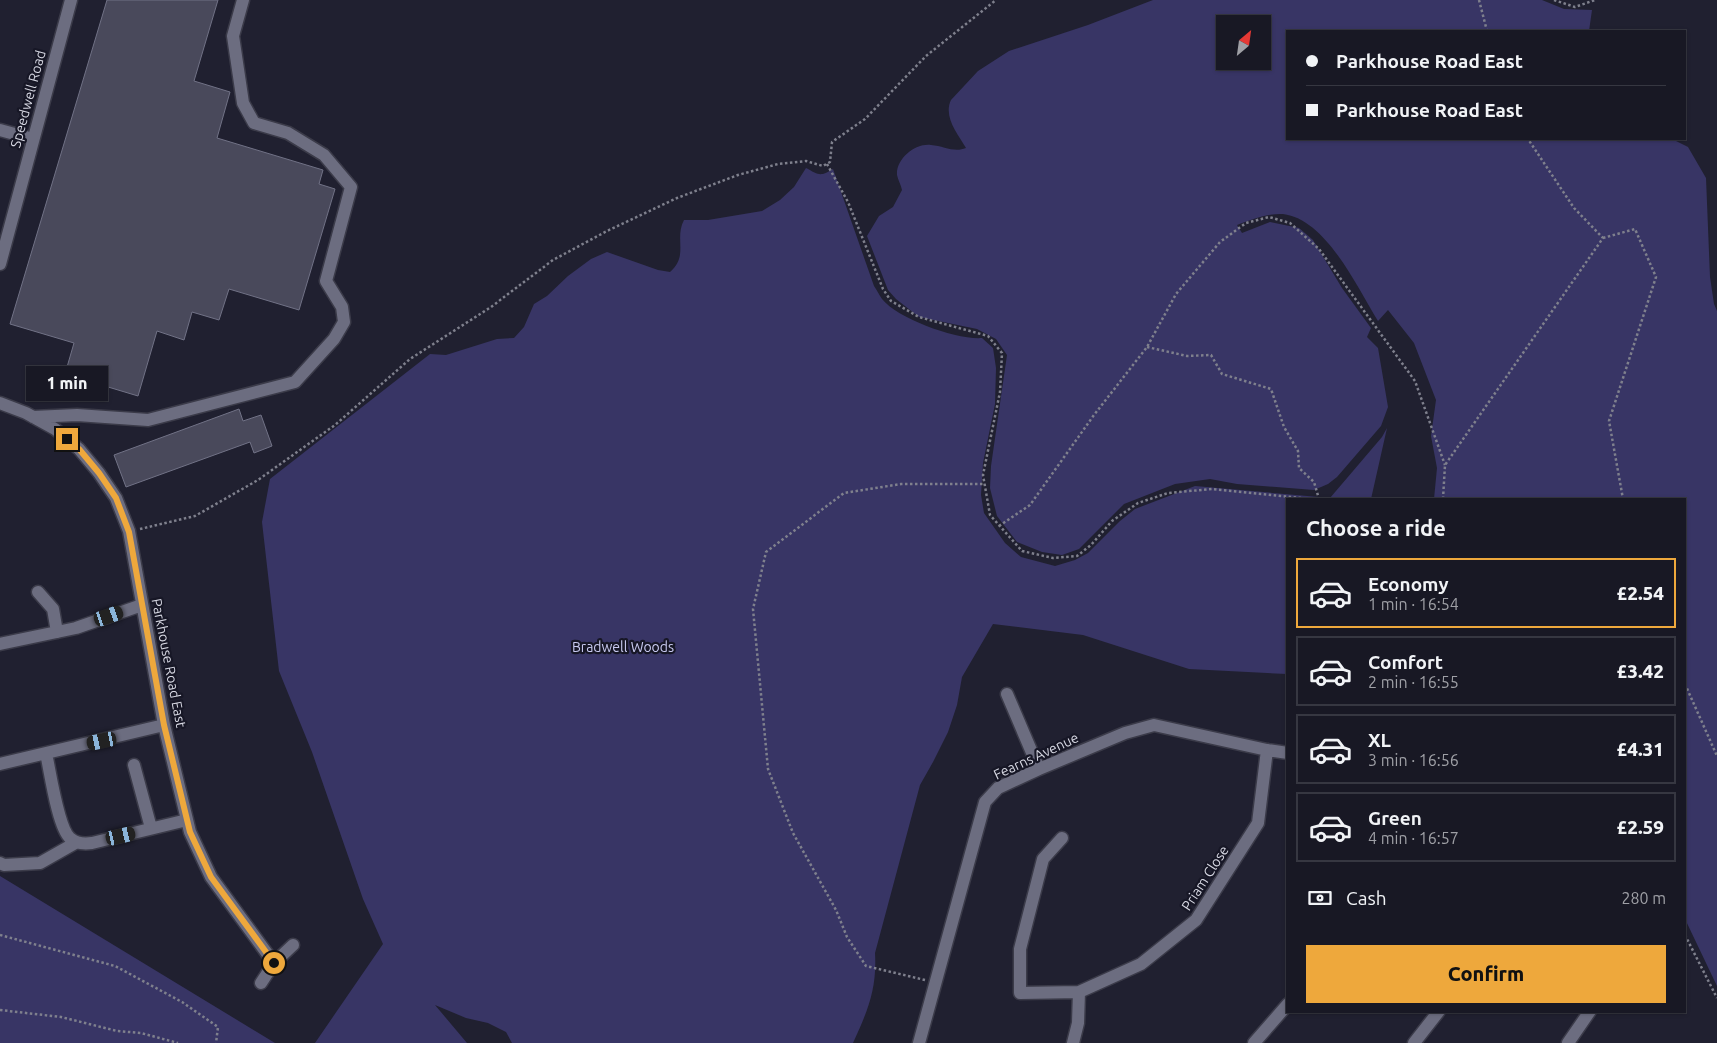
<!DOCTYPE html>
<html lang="en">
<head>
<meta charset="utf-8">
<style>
	:root { --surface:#181824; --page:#21212c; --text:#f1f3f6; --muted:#9fa0a6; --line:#363741; --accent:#eea83c }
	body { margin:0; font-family:Ubuntu,sans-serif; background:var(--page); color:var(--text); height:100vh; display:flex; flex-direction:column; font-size:19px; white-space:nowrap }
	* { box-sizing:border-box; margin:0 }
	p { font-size:16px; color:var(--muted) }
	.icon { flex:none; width:28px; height:28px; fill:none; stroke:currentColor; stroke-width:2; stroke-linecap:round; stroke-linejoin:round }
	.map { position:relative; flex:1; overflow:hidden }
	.sheet { position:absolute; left:1286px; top:498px; width:400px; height:515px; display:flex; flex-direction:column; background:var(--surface); border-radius:0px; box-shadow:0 1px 4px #0004,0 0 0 1px var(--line) }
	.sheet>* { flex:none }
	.guide { position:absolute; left:1286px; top:30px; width:400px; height:110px; border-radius:0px; box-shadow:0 1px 4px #0004,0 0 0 1px var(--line); display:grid; align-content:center; height:110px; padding:0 20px; background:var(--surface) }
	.needle { width:32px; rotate:29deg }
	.buttons { position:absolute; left:1216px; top:15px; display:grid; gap:10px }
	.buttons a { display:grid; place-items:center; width:55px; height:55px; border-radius:0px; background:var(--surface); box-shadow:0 1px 4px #0004,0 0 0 1px var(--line); font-size:25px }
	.end { position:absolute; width:22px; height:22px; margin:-11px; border:6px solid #eea83c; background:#111; box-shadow:0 0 0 2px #111 }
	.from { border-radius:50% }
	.bubble { position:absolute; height:35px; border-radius:0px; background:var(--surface); box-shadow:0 1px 4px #0004,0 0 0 1px var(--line); font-size:16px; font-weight:800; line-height:35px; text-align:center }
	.car { position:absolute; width:15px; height:30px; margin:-15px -8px; border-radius:6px; box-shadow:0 0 4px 1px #0007; background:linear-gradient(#222 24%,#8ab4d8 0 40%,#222 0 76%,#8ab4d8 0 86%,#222 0) }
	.guide b { display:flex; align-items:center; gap:18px; height:48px; font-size:19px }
	.guide b+b { border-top:1px solid var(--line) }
	.guide i { width:12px; height:12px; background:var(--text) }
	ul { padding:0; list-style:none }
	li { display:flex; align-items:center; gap:15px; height:70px; margin:0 10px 8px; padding:0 10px; border:2px solid var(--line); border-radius:0px }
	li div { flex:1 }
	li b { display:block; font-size:19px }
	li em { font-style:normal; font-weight:800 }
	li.current { border-color:var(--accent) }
	li>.icon { width:45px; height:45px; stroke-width:1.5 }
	h2 { padding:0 20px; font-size:22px; line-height:60px }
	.pay { display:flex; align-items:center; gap:12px; height:55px; padding:0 20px; font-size:19px }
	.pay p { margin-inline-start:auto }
	.button { display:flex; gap:10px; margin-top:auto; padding:10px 20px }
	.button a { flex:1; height:58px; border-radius:0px; background:var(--accent); color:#111; font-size:20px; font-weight:800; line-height:58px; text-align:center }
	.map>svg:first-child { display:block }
	.green { fill:#383565; fill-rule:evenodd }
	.building { fill:#49495b; stroke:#717286 }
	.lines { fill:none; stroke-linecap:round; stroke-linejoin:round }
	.minor-casing { stroke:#3b3b49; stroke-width:15 }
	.path { stroke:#7f808d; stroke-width:2.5; stroke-dasharray:2.5 2.5; stroke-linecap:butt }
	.minor { stroke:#6c6d80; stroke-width:12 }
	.route { stroke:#eea83c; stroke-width:6 }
	.labels { text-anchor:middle; stroke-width:4.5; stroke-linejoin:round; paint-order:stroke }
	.street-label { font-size:14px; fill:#d7d8e3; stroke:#171726 }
	.park-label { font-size:14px; fill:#c9caf0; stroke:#171726 }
</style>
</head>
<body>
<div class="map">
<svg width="1717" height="1043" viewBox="0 0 1717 1043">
	<rect width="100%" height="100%" fill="#202030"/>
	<path class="green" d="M1153 0H1542L1564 9 1592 10 1589 31H1288V139H1672L1688 147 1706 178 1710 277 1714 304 1717 311V986L1685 919V499H1434L1437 468 1431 436 1436 400 1414 343 1388 310 1378 321C1357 287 1326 219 1283 214 1269 213 1250 220 1237 225L1242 233 1270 222 1299 228 1313 240 1342 288 1371 328 1367 337 1378 348 1388 407 1381 426 1337 477 1328 484 1314 490 1237 484 1210 479 1175 484 1124 504 1079 549 1062 555 1042 552 1017 542 997 516 990 488 991 466 1007 355 996 339 977 329 919 317 896 299 888 290 867 236 879 216 893 207 902 190C901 185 898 180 897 175 896 158 916 143 931 145 944 146 954 153 966 148 958 134 943 117 951 100L978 71 1009 51 1088 25ZM1225 24H1262V61H1225Z
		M806 168C819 175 820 177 833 169L874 286C877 290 879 295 882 299 898 319 957 340 982 338L993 348 996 368 995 404 983 463 981 495 984 513 1005 543 1021 557 1055 566 1075 560 1088 553 1120 521 1135 509 1195 486 1330 498 1382 437 1387 428 1371 499H1288L1287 674 1189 669 1083 635 993 624 962 677 957 705 948 732 933 762 920 785 875 953C877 989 868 1010 853 1043H512L506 1032 488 1023 466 1018 435 1005 467 1043H315L383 944 363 899 312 752 279 671 262 522 270 479 430 354 446 355 497 339 514 338 524 327 534 304 547 296 568 276 591 259 607 252 658 270 670 272C689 256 674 239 684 220H708L762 211 780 200 794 187Z
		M0 876 275 1043H0Z"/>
	<path class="building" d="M107 0H218L194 81 230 92 217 138 323 170 319 184 335 189 299 310 229 289 219 320 192 312 184 340 157 331 138 396 65 374 74 343 10 324Z
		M239 409 243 421 261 415 272 446 254 453 250 442 126 487 114 455Z"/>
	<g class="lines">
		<g class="minor-casing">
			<path id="minor" d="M0 130 33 139
				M0 264 71 0
				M0 403 26 413 55 429 79 449 99 473 116 498 129 531 164 725 190 832 211 877 274 963
				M33 417 77 415 148 420 295 382 334 339 344 322 342 307 326 281 351 187 324 155 288 133 254 123 243 103 233 36 243 0
				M38 592 53 609 57 632
				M0 644 76 628 142 605
				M1007 694 1039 769
				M46 753C50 771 58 828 70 838 76 844 84 844 92 843L187 820
				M0 764 164 725
				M134 765 151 828
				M1062 838 1043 859 1020 949V993L1079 992 1141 964 1196 920 1258 823 1267 750
				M0 863 4 865 40 863 77 842
				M261 983 274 963 293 945
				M919 1043 985 802 998 788 1039 769 1125 733 1154 725 1267 750 1288 753
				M1073 1043 1078 1023 1079 992
				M1254 1043 1288 1004
				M1414 1043 1439 1011
				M1568 1043 1590 1011"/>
		</g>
		<path class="path" d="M1479 0 1487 31
			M1554 0 1575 7 1595 0
			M827 164 848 202 883 289 891 301 919 317 988 336 1002 353 1000 392 983 475 990 515 1022 551 1053 558 1077 556 1091 545 1112 521 1138 503 1168 493 1212 489 1310 499
			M1603 238 1635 229 1656 277 1609 421 1623 499
			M1147 347 1187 356 1211 355 1222 374 1271 389 1284 427 1298 451 1299 468 1314 482 1319 499
			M1443 499 1445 465 1603 238 1574 208 1528 139
			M999 526 1030 505 1094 415 1147 347 1176 294 1220 242 1246 223 1269 217 1290 223 1319 249 1415 381 1445 465
			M140 529 195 516 258 480 335 425 410 359 491 307 553 260 607 231 677 198 738 175 778 164 806 161 823 166 830 162 832 142 865 119 926 56 996 0
			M1685 684 1717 756
			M0 935 115 966 182 1002 218 1027 216 1043
			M1685 935 1717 998
			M925 980 866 966 847 937 836 910 793 833 768 769 753 609 766 552 844 493 901 484H985
			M0 1010 61 1017 117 1031 141 1033 178 1043"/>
		<use href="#minor" class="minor"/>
	</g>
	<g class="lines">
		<path class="route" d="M67 439 79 449 99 473 116 498 129 532 164 725 190 832 211 877 274 963"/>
	</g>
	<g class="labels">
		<g class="street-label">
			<text transform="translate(28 99) rotate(-75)" y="5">Speedwell Road</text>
			<text transform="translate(169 663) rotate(79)" y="5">Parkhouse Road East</text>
			<text transform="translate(1036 756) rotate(-25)" y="5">Fearns Avenue</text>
			<text transform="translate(1205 878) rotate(-57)" y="5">Priam Close</text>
		</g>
		<g class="park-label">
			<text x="623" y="652">Bradwell Woods</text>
		</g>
	</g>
</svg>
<div class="buttons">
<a><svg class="needle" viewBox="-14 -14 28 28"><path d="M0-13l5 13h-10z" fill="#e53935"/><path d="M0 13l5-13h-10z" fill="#9fa0a6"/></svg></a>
</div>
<i class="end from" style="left:274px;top:963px"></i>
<i class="end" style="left:67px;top:439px"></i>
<div class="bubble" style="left:26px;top:366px;width:82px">1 min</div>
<i class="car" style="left:109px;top:616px;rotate:71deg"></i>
<i class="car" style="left:102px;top:741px;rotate:258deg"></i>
<i class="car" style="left:121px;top:836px;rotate:77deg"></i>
<div class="guide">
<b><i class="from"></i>Parkhouse Road East</b>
<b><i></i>Parkhouse Road East</b>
</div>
<section class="sheet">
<h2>Choose a ride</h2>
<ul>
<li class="current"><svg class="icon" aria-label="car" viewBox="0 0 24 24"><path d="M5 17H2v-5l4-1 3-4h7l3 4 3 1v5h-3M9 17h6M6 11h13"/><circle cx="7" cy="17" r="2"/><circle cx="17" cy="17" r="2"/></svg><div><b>Economy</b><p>1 min · 16:54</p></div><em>£2.54</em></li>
<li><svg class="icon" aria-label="car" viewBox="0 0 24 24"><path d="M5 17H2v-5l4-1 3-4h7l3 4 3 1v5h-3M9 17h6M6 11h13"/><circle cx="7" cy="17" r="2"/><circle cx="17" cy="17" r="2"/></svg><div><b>Comfort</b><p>2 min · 16:55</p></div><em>£3.42</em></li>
<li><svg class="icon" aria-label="car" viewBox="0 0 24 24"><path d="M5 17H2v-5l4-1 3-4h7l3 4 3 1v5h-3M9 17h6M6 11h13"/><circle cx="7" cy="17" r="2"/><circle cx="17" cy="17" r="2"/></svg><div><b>XL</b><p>3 min · 16:56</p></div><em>£4.31</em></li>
<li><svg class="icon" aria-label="car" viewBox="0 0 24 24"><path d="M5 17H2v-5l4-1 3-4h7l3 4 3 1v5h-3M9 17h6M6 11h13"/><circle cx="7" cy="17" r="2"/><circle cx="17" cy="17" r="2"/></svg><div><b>Green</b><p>4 min · 16:57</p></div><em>£2.59</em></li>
</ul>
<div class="pay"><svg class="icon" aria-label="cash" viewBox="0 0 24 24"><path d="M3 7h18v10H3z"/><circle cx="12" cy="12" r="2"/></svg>Cash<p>280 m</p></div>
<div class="button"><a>Confirm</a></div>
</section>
</div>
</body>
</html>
